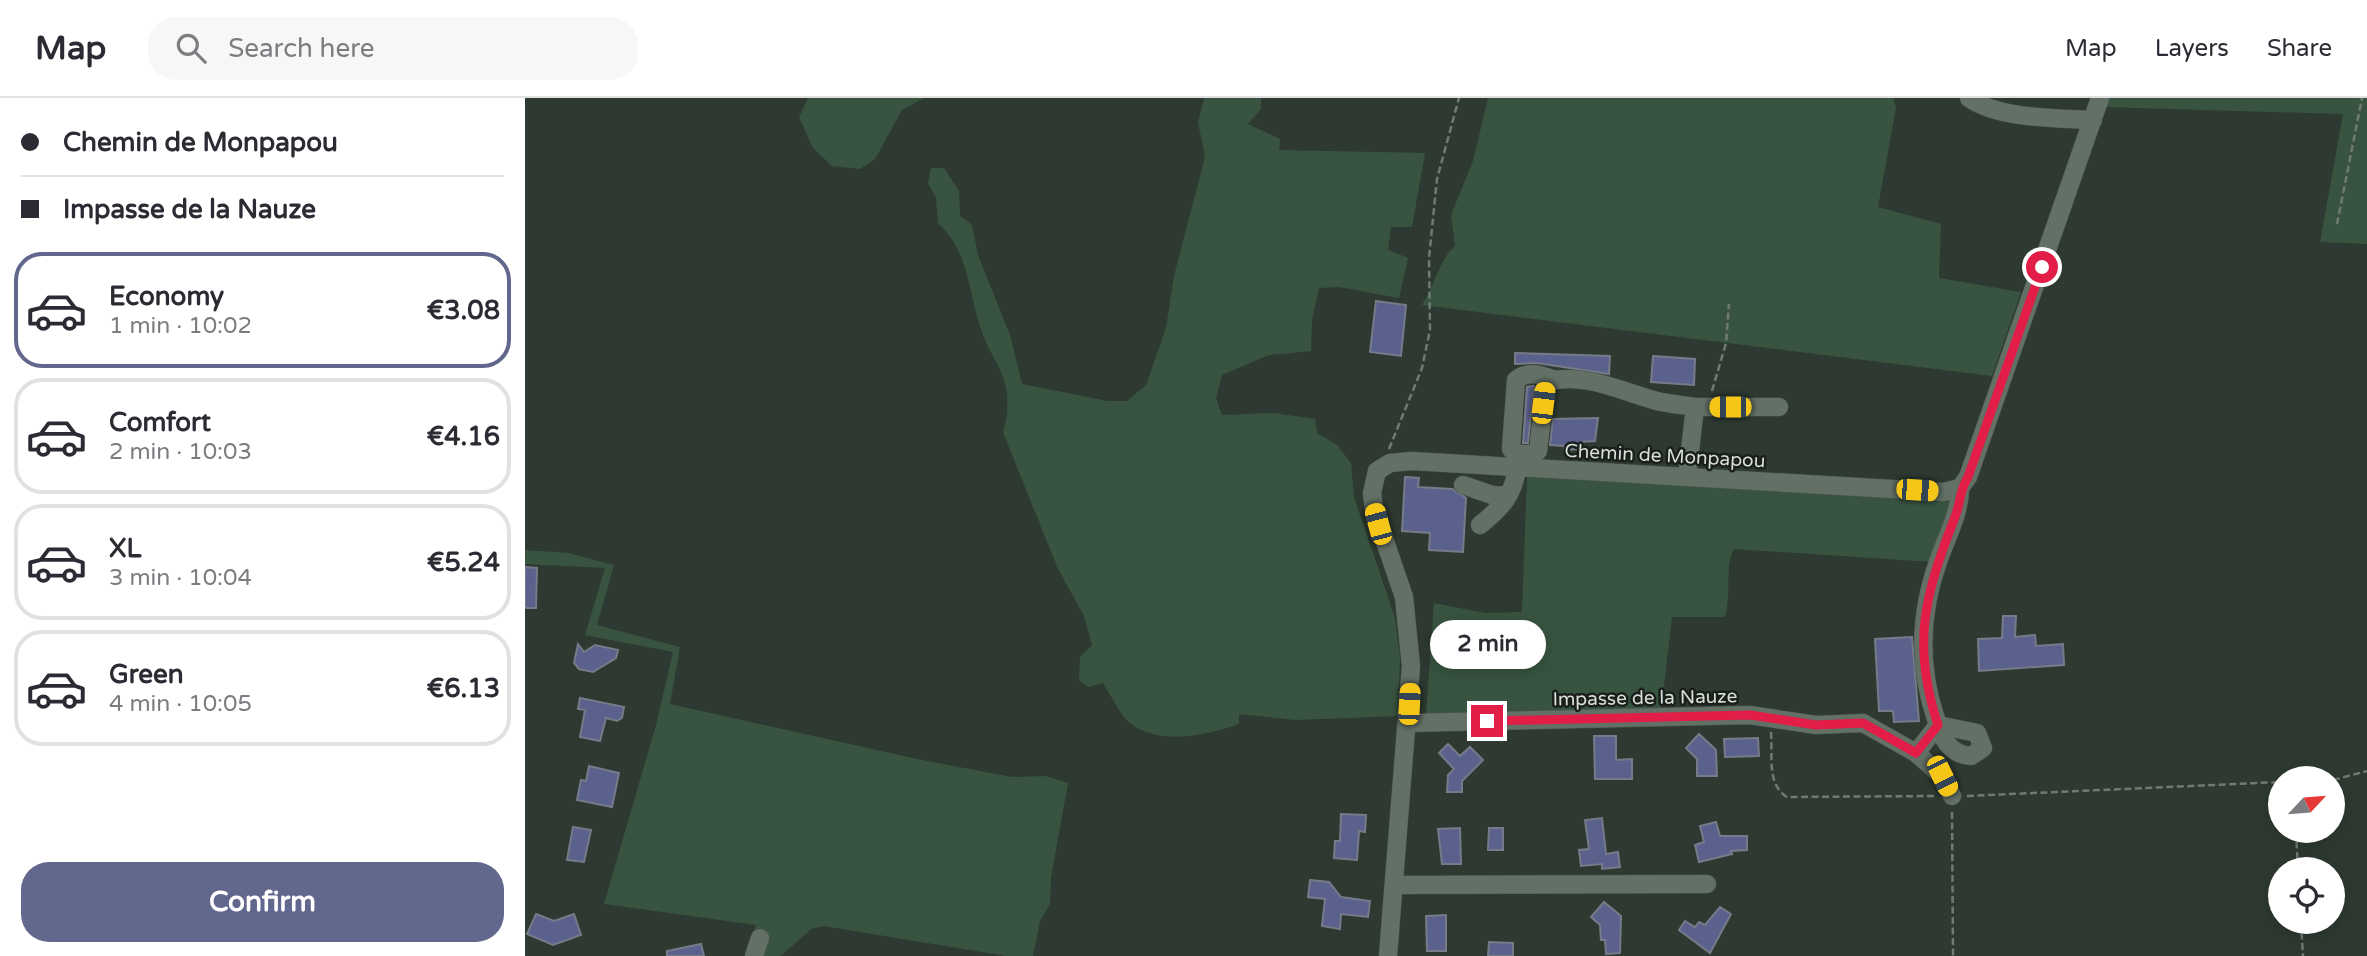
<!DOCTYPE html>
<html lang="en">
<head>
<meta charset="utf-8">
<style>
	:root { --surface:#fff; --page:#f7f7f7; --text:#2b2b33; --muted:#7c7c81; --line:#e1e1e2; --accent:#62678d }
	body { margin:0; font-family:"Varela Round",sans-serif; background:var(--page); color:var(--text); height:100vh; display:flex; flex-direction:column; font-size:26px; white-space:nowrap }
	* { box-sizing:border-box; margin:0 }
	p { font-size:23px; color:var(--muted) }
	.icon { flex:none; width:38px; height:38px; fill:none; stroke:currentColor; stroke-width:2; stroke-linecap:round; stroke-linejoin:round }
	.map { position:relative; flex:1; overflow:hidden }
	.panel { display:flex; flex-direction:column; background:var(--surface); width:525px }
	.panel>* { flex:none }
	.banner { display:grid; align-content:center; height:154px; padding:0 21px; background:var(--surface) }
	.needle { width:46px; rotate:64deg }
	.tools { position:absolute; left:1743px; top:668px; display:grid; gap:14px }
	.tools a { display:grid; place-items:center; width:77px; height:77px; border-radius:50%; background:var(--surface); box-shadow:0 4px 18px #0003; font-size:35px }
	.end { position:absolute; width:32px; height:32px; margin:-16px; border:9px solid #e11d48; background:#fff; box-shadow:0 0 0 4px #fff }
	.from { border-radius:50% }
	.bubble { position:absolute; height:49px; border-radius:24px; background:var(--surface); box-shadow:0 4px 18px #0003; font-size:23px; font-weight:700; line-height:49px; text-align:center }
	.car { position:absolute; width:21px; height:42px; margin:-21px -10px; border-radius:9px; box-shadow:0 0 5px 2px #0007; background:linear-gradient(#f5c518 24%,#345 0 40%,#f5c518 0 76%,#345 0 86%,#f5c518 0) }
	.banner b { display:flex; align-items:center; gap:24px; height:66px; font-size:26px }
	.banner b+b { border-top:2px solid var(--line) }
	.banner i { width:18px; height:18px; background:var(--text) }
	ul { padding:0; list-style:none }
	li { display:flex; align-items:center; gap:21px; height:116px; margin:0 14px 10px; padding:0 7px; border:4px solid var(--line); border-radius:28px }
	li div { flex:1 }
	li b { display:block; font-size:26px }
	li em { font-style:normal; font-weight:700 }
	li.current { border-color:var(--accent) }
	li>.icon { width:63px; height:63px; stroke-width:1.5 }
	.primary-button { display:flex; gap:14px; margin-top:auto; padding:14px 21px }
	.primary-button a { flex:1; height:80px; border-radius:28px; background:var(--accent); color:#fff; font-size:28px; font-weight:700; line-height:80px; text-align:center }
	header { display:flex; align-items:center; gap:42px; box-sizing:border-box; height:98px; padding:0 35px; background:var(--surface); border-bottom:2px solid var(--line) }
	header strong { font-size:33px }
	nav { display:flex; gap:38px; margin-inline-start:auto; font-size:24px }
	.search { width:490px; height:63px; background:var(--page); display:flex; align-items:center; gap:18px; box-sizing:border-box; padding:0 24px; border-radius:28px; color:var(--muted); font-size:26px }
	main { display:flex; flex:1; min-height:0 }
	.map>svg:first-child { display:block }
	.green { fill:#385440 }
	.building { fill:#5a618d; stroke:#777a88; stroke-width:2 }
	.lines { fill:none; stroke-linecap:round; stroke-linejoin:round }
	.minor-casing { stroke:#4c564f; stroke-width:19 }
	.path { stroke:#6f7a72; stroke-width:2.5; stroke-dasharray:7 3.5; stroke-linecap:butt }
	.minor { stroke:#637066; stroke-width:18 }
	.route { stroke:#e11d48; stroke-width:9 }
	.labels { text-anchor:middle; stroke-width:5; stroke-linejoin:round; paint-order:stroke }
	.street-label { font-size:19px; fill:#d7dfd9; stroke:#1a1f1c }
</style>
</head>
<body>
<header>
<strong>Map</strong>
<div class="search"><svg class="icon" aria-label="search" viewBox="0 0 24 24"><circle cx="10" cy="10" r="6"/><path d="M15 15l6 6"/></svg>Search here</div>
<nav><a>Map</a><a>Layers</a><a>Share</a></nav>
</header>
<main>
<section class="panel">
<div class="banner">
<b><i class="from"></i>Chemin de Monpapou</b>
<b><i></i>Impasse de la Nauze</b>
</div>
<ul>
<li class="current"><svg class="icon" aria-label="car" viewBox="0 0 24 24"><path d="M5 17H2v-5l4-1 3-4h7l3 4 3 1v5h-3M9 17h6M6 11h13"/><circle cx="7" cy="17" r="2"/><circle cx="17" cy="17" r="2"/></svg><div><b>Economy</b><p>1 min · 10:02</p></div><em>€3.08</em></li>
<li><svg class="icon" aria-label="car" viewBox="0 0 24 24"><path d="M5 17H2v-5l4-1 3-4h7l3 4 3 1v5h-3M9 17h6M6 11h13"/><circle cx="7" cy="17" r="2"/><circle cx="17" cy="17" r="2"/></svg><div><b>Comfort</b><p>2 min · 10:03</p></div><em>€4.16</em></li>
<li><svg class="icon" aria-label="car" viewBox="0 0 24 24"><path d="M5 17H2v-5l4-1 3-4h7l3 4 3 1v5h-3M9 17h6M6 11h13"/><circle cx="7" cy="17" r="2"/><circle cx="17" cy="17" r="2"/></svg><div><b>XL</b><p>3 min · 10:04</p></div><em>€5.24</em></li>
<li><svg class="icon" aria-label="car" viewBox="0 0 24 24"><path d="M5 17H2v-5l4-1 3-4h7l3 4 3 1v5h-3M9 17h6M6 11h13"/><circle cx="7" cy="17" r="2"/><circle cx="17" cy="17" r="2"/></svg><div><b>Green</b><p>4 min · 10:05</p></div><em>€6.13</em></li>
</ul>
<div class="primary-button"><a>Confirm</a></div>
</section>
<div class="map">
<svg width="1842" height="858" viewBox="0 0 1842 858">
	<rect width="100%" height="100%" fill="#2e3a31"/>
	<path class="green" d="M283 0H399L377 12 350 61 335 71 307 68 288 50 274 19Z
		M679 0H736V11L723 26 755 41 754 52 900 55 887 129H866L863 152 883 160 874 200 814 189 794 190 787 222 786 253 744 257 697 277 691 300 697 317 749 315 790 321 792 335 812 347 826 365 829 399 870 520 875 559 873 618 770 622 714 616V626C682 637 637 648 606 626 595 618 586 597 578 585L563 589 554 582 555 559 567 547 559 518 533 471 478 334C483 319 484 302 480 286 476 269 464 254 458 237 443 198 446 155 413 125L411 99 403 86 406 70H419L434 93 435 118 447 127 453 157 485 237 497 286 583 303H602L621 287 641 230 649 178 680 59 673 24Z
		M963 0H1368L1371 10 1353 109 1416 126 1414 180 1496 194 1467 278 897 207C909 188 916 159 930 148L926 117 948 63Z
		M1583 0H1842V146L1795 144 1818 16 1580 9Z
		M1002 379 1423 400 1427 403 1408 464 1209 451C1199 469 1207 497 1200 519H1147L1136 613 901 617 909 505 960 515 997 514Z
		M0 452 43 455 89 467 72 527 155 549 145 606 397 662 487 679 520 678 543 685 526 779 525 806 515 823 508 858H481L299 828 286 831 256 858H221L231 827 79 806 131 627 148 554 60 537 80 470 0 466Z"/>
	<path class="building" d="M851 203 881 207 876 258 845 254Z
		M990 255 1085 258 1084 276 1012 265 990 266Z
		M1128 258 1170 261 1169 287 1126 284Z
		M1009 288 1003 345H998L1002 289Z
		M1073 320 1070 343 1054 344V351L1039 352V348L1025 347 1028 321Z
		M880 379 894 380 893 389 927 391 941 400 938 454 904 452 905 435 877 433Z
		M0 469 12 470 11 510H0Z
		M1478 518H1491L1490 539 1510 537 1511 548 1538 546 1539 567 1454 573 1453 541 1477 540Z
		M1387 539 1394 623 1369 624 1368 613H1354L1350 541Z
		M53 546 59 554 70 547 93 552 91 560 68 574 54 571 49 565Z
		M55 600 99 609 97 620 92 623 81 620 75 643 55 639 60 612 53 611Z
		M1174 636 1191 652 1192 678H1172V661L1161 650Z
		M1069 638H1091V662L1107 661V681H1070Z
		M1233 640 1234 658 1200 659 1199 641Z
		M923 646 935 658 945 649 958 662 937 683V694H922L923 677 929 671 914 655Z
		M64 668 94 675 87 709 52 702 56 682 61 683Z
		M816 716 841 717 840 734 834 733 832 762 809 760 810 743H815Z
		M1077 720 1081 756 1093 754 1095 769 1077 771V766L1056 768 1054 752 1064 751 1060 722Z
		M1191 724 1195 738H1222V752L1206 753 1207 756 1174 764 1170 747 1179 744 1175 728Z
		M48 729 66 732 59 764 42 762Z
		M935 730 936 766H917L913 731Z
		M964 730H978V752H963Z
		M785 782 804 784 816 799 845 803 843 819 816 816 815 831 797 828 800 801 783 799Z
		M1079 804 1096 818 1095 855 1081 856 1080 842H1076L1075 827 1066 819Z
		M1195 809 1206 816 1185 855 1154 832 1160 823 1170 829 1174 824 1180 827Z
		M11 816 29 823 49 816 56 837 28 847 2 836Z
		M921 817V853H902L901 818Z
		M964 844 988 845V858H963Z
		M176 846 179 858H142V853Z"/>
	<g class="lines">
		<g class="minor-casing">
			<path id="minor" d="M1444 0C1473 21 1532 20 1568 22
				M1030 282C1016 277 1003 272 991 282L986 351 991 356H1009L1013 353 1021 284C1058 273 1097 294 1132 303 1144 306 1158 307 1170 309L1162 379
				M1170 309H1254
				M938 387 967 397 983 398
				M955 427C975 411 989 397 992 370
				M883 625 1225 617 1291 627 1338 625 1391 655 1417 678 1427 698
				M1391 655 1413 627 1452 635 1458 650 1446 658C1422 656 1417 638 1410 618 1393 566 1395 513 1414 461 1422 438 1435 415 1435 390
				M870 787 1182 786
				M229 858 235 840
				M863 858 886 568 879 499 849 411 847 395 852 373 865 365 887 363 1418 394 1435 390 1443 379 1575 0"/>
		</g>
		<path class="path" d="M1812 126 1837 0
			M1187 293 1201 245 1204 206
			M864 351 897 270 905 232 904 160 912 81 934 0
			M1246 634C1248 657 1241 686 1262 699L1411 698
			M1808 682 1842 673
			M1442 698 1755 684
			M1427 714 1428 858
			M1771 733 1773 772
			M1776 824 1778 858"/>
		<use href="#minor" class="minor"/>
	</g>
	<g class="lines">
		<path class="route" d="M962 623 1225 617 1291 627 1338 625 1391 655 1413 627C1386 545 1400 496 1430 419 1436 404 1434 393 1443 379L1517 169"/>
	</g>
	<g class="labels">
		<g class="street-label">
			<text transform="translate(1140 357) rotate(3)" y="7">Chemin de Monpapou</text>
			<text transform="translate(1120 599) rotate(-1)" y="7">Impasse de la Nauze</text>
		</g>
	</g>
</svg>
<div class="tools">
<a><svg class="needle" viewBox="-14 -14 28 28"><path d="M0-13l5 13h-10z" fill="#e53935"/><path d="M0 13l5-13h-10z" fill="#7c7c81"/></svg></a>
<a><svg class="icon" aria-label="locate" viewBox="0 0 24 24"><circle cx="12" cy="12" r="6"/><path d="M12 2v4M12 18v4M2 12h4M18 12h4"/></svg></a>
</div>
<i class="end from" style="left:1517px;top:169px"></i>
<i class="end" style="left:962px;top:623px"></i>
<div class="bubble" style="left:905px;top:522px;width:116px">2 min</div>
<i class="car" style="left:1018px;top:305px;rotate:7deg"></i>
<i class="car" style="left:1205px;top:309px;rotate:270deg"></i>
<i class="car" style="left:1392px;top:392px;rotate:94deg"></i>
<i class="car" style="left:853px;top:426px;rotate:345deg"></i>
<i class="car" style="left:884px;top:606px;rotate:3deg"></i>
<i class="car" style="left:1417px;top:678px;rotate:154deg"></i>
</div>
</main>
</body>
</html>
